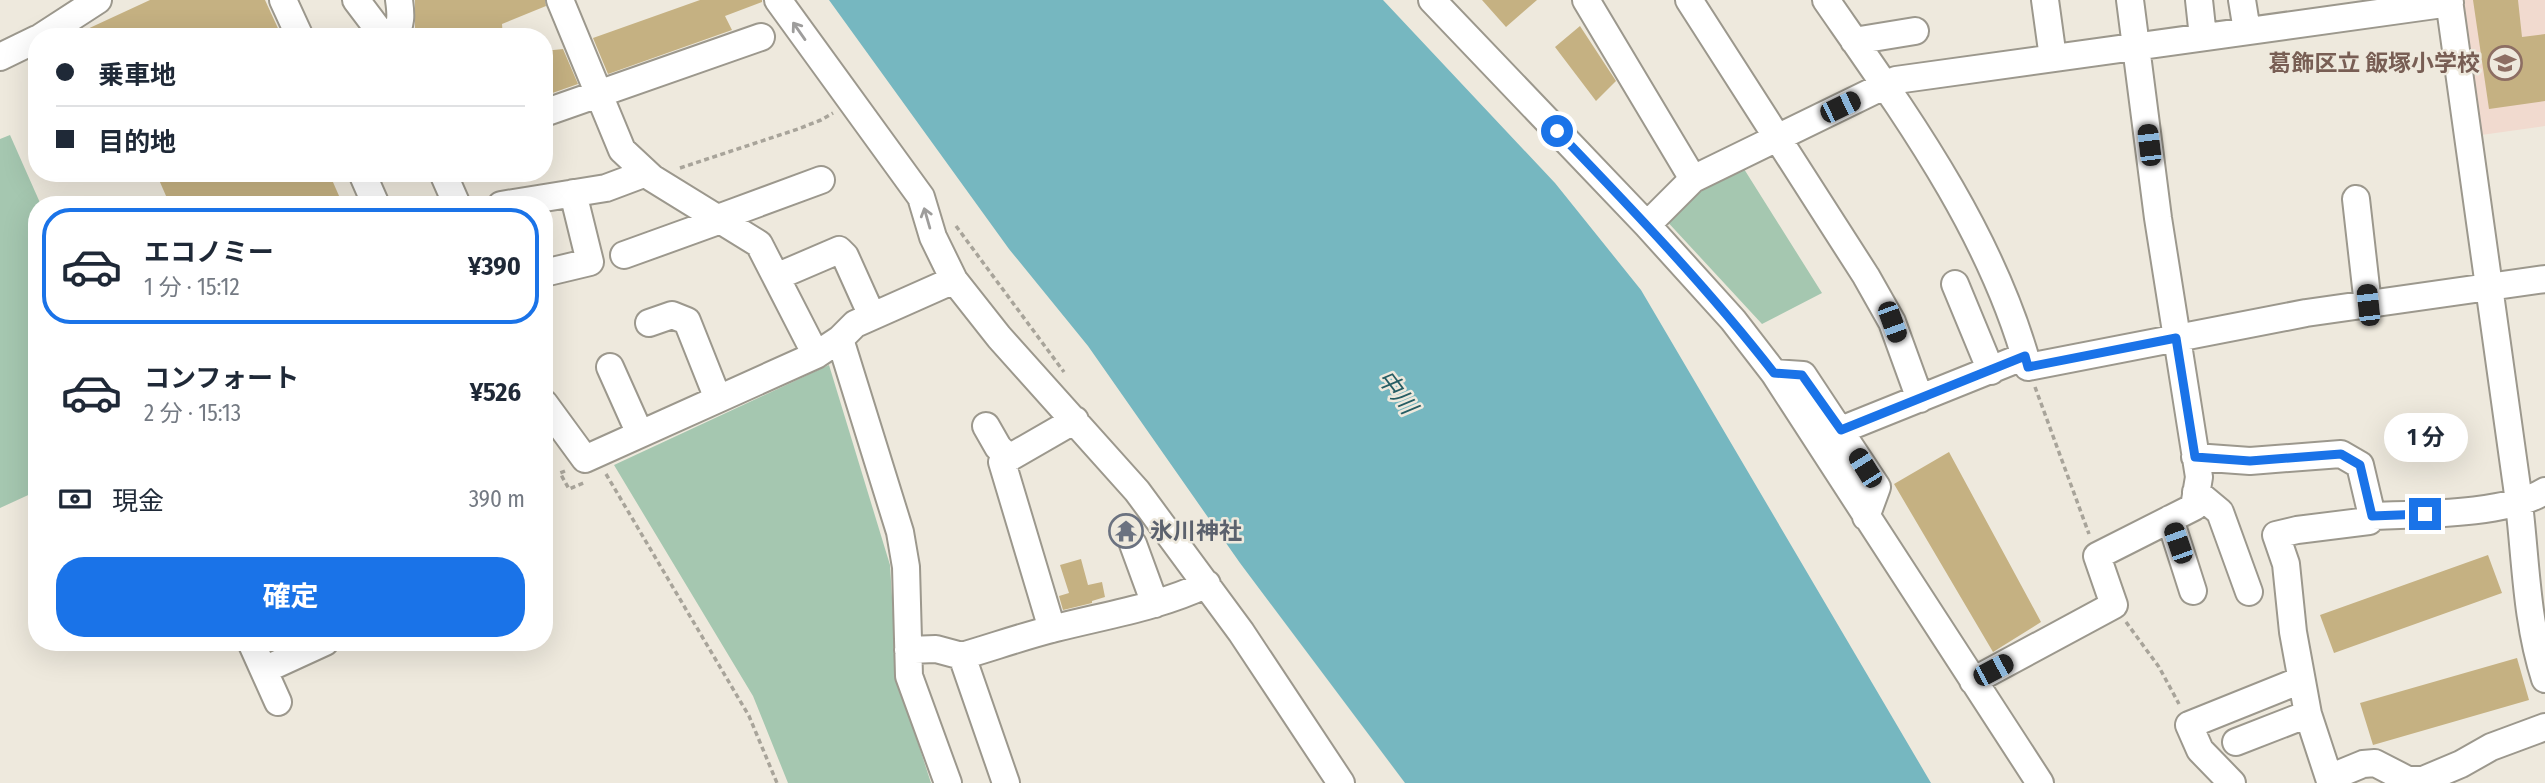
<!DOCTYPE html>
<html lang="ja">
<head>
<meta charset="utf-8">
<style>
	:root { --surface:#fff; --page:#f2f2f3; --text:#1f2937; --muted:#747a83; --line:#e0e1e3; --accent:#1a73e8 }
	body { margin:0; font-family:"Fira Sans Condensed","Noto Sans JP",sans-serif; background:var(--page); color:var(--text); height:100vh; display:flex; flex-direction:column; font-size:26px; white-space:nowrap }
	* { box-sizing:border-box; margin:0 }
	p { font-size:23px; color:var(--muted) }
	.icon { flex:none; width:38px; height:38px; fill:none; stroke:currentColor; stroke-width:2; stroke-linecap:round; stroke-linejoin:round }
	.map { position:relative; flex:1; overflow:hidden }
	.details { position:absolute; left:28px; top:196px; width:525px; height:455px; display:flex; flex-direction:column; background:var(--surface); border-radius:28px; box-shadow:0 7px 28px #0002 }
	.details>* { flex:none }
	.hud { position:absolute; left:28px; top:28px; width:525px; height:154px; border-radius:28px; box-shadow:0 7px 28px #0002; display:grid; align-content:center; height:154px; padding:0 28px; background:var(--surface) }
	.end { position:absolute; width:32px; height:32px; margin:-16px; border:9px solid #1a73e8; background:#fff; box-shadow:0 0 0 4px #fff }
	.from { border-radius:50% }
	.bubble { position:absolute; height:49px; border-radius:24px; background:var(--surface); box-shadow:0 7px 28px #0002; font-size:23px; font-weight:700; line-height:49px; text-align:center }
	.car { position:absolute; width:21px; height:42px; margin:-21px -10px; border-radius:9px; box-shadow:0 0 5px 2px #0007; background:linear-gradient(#222 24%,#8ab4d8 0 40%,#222 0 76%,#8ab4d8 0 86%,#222 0) }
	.hud b { display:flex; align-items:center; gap:24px; height:66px; font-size:26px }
	.hud b+b { border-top:2px solid var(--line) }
	.hud i { width:18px; height:18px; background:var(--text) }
	ul { padding:12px 0 0; list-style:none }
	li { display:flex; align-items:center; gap:21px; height:116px; margin:0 14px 10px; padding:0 14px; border:4px solid transparent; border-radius:28px }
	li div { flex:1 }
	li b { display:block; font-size:26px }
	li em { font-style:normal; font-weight:700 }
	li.selected { border-color:var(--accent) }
	li>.icon { width:63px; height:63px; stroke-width:1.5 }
	.pay { display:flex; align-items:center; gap:18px; height:77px; padding:0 28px; font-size:26px }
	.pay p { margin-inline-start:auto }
	.primary-button { display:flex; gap:14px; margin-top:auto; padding:14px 28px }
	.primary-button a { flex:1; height:80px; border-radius:28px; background:var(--accent); color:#fff; font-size:28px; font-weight:700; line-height:80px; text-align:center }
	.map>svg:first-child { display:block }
	.education { fill:#f1dacf }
	.green { fill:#a5c7b0 }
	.water { fill:#76b7c0 }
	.building { fill:#c5b182 }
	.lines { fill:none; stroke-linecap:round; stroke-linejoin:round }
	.minor-casing { stroke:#9c988d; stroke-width:30 }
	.path { stroke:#a8a49a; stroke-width:3.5; stroke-dasharray:5 3.5; stroke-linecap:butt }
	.minor { stroke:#fff; stroke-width:26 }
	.oneway { stroke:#9e9d9c }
	.route { stroke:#1a73e8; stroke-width:9 }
	.labels { text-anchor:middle; stroke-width:5; stroke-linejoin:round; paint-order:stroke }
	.education-label { font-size:23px; font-weight:bold; fill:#785e54; stroke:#eee9dd; text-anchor:end }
	.worship-label { font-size:23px; font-weight:bold; fill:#5b616d; stroke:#eee9dd; text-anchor:start }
	.water-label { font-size:24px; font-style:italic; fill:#265d64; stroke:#eee9dd }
</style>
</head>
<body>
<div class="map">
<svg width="2545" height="783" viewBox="0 0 2545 783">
	<rect width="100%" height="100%" fill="#eee9dd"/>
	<path class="education" d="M2456 0H2545V126L2474 136Z"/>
	<path class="green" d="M10 135 41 205H37V491L0 508V139Z
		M1739 161 1822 293 1762 324 1663 217Z
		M829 365 890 565 897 678 931 783H788L753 696 614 465Z"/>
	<path class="water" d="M829 0H1383L1555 183 1641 290 1931 783H1405L1240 563 1088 346 1009 249Z"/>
	<path class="building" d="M150 0H265L282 37H70Z
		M415 0H545L546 6 502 24 503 37H415Z
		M700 0H762V2L725 16 732 30 608 74 593 38Z
		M1482 0H1537L1506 27Z
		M2473 0H2518L2522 37 2545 34V101L2489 109Z
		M1580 26 1616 81 1596 101 1555 47Z
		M563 49 578 84 544 96V51Z
		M156 173H329L343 205H170Z
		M1949 452 2041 622 1993 652 1894 484Z
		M1132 517 1137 529 1127 530 1118 540 1112 526Z
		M2488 555 2502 593 2334 653 2320 615Z
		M1081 559 1088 585 1102 582 1105 597 1092 601V603L1063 610 1059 596 1069 593 1060 565Z
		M2517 658 2529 700 2373 745 2360 703Z"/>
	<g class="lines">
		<g class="minor-casing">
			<path id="minor" d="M283 0 300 37
				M356 0 384 37
				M560 0 622 150 652 178 759 244 816 355
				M778 0 921 197 933 237 954 280 999 337 1137 491 1241 632 1341 783
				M1432 0 1647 225 1733 320 1774 373 2040 783
				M1586 0 1693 179
				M1689 0 1866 276 1892 322 1920 399
				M1826 0C1905 114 1991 231 2028 367L2306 313 2545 279
				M2045 0 2053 58
				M2199 0 2203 37
				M2242 0 2247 31
				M2449 0C2471 160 2493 320 2516 480 2526 547 2524 614 2545 679
				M41 37 98 0
				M393 37C402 25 401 14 399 0
				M1854 41 1915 31
				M0 57 37 39
				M544 113 761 37
				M362 173 376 205
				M443 173 457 205
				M2356 199 2368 305
				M501 205 606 188 646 173
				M718 218 821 180
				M1647 225 1693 179 1896 80 2450 3
				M624 255 721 220
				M544 273 590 262 573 193
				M776 277 839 250 845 256 872 316
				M1955 284 1991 371
				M649 323 672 315 687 321 718 399
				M840 339 900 532 906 567 909 676 948 783
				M610 367 640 434
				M1774 373 1803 375 1877 487 1866 517
				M544 403 585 459 816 355 840 339 855 324 954 280
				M986 426 998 447 1009 458
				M1841 430 2025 356
				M2195 457 2250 461 2341 454 2360 465 2372 516
				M2545 491C2506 515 2418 514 2372 516L2369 521 2297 530 2276 535 2286 564 2293 632 2308 714 2329 778 2363 764 2375 763 2408 780H2423L2461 764 2491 747 2545 727
				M2196 492 2220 512 2249 592
				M2170 519 2193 591
				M1133 544 1155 604
				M1052 629 1002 462 1075 420
				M251 642 278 702
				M908 650 936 649 962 656 1006 783
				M962 656C993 647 1024 636 1056 628 1107 615 1159 607 1207 584
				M264 670 325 642
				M1973 681 2114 605 2097 556 2194 507 2199 477 2158 218 2130 0
				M2236 742 2308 714
				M2232 783 2200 750 2189 725 2301 680"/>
		</g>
		<path class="path" d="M680 168 798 129 821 120 833 113
			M956 226 1064 372
			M2035 387 2089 534
			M565 471 560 473 569 489 586 482
			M606 474 749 716 777 783
			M2126 622 2159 667 2179 704"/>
		<use href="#minor" class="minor"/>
	</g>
	<defs><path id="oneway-shaft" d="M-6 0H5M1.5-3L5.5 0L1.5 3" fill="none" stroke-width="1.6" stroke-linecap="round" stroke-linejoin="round" transform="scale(1.75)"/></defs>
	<g class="oneway">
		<use href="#oneway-shaft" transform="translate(799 31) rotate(-125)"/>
		<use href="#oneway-shaft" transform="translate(927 218) rotate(-106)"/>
	</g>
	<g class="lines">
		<path class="route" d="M1557 131C1632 209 1707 287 1774 373L1802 375 1841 430 2025 356 2028 367 2176 338 2195 457 2250 461 2341 454 2360 465 2372 516 2425 514"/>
	</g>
	<defs>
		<g id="school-ring" transform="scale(1.75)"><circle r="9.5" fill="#eee9dd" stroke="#8d6e63" stroke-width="1.5"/><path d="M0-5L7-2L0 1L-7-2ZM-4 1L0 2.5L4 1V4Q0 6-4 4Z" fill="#8d6e63"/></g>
		<g id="temple-ring" transform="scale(1.75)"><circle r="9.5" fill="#eee9dd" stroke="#6b7280" stroke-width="1.5"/><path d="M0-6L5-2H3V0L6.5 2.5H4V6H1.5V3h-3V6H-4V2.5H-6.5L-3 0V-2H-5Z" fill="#6b7280"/></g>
	</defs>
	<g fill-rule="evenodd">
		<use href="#school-ring" x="2505" y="63"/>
		<use href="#temple-ring" x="1126" y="531"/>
	</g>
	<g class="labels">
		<g class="education-label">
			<text x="2480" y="71">葛飾区立 飯塚小学校</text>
		</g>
		<g class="worship-label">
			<text x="1150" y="539">氷川神社</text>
		</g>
		<g class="water-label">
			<text transform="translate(1397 392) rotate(53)" y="8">中川</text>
		</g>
	</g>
</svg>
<i class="end from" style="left:1557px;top:131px"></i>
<i class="end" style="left:2425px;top:514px"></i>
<div class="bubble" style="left:2384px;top:413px;width:84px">1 分</div>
<i class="car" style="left:1840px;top:107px;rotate:64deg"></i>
<i class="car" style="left:2149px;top:145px;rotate:353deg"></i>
<i class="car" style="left:2368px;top:305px;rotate:354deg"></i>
<i class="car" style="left:1892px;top:322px;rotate:160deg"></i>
<i class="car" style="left:1865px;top:468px;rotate:328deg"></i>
<i class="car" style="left:2178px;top:543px;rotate:341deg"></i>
<i class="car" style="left:1993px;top:670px;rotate:62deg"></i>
<div class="hud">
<b><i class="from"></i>乗車地</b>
<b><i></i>目的地</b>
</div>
<section class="details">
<ul>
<li class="selected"><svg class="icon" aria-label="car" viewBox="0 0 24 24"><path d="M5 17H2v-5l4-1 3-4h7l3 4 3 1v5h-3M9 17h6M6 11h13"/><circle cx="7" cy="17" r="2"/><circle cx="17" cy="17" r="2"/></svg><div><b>エコノミー</b><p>1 分 · 15:12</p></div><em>¥390</em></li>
<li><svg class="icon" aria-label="car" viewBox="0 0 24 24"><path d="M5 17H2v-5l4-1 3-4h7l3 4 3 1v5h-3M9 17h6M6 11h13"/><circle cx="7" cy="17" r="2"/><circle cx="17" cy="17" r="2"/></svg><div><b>コンフォート</b><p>2 分 · 15:13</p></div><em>¥526</em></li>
</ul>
<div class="pay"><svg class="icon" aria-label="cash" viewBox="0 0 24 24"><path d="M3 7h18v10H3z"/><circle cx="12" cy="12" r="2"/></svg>現金<p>390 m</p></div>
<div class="primary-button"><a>確定</a></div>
</section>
</div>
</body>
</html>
